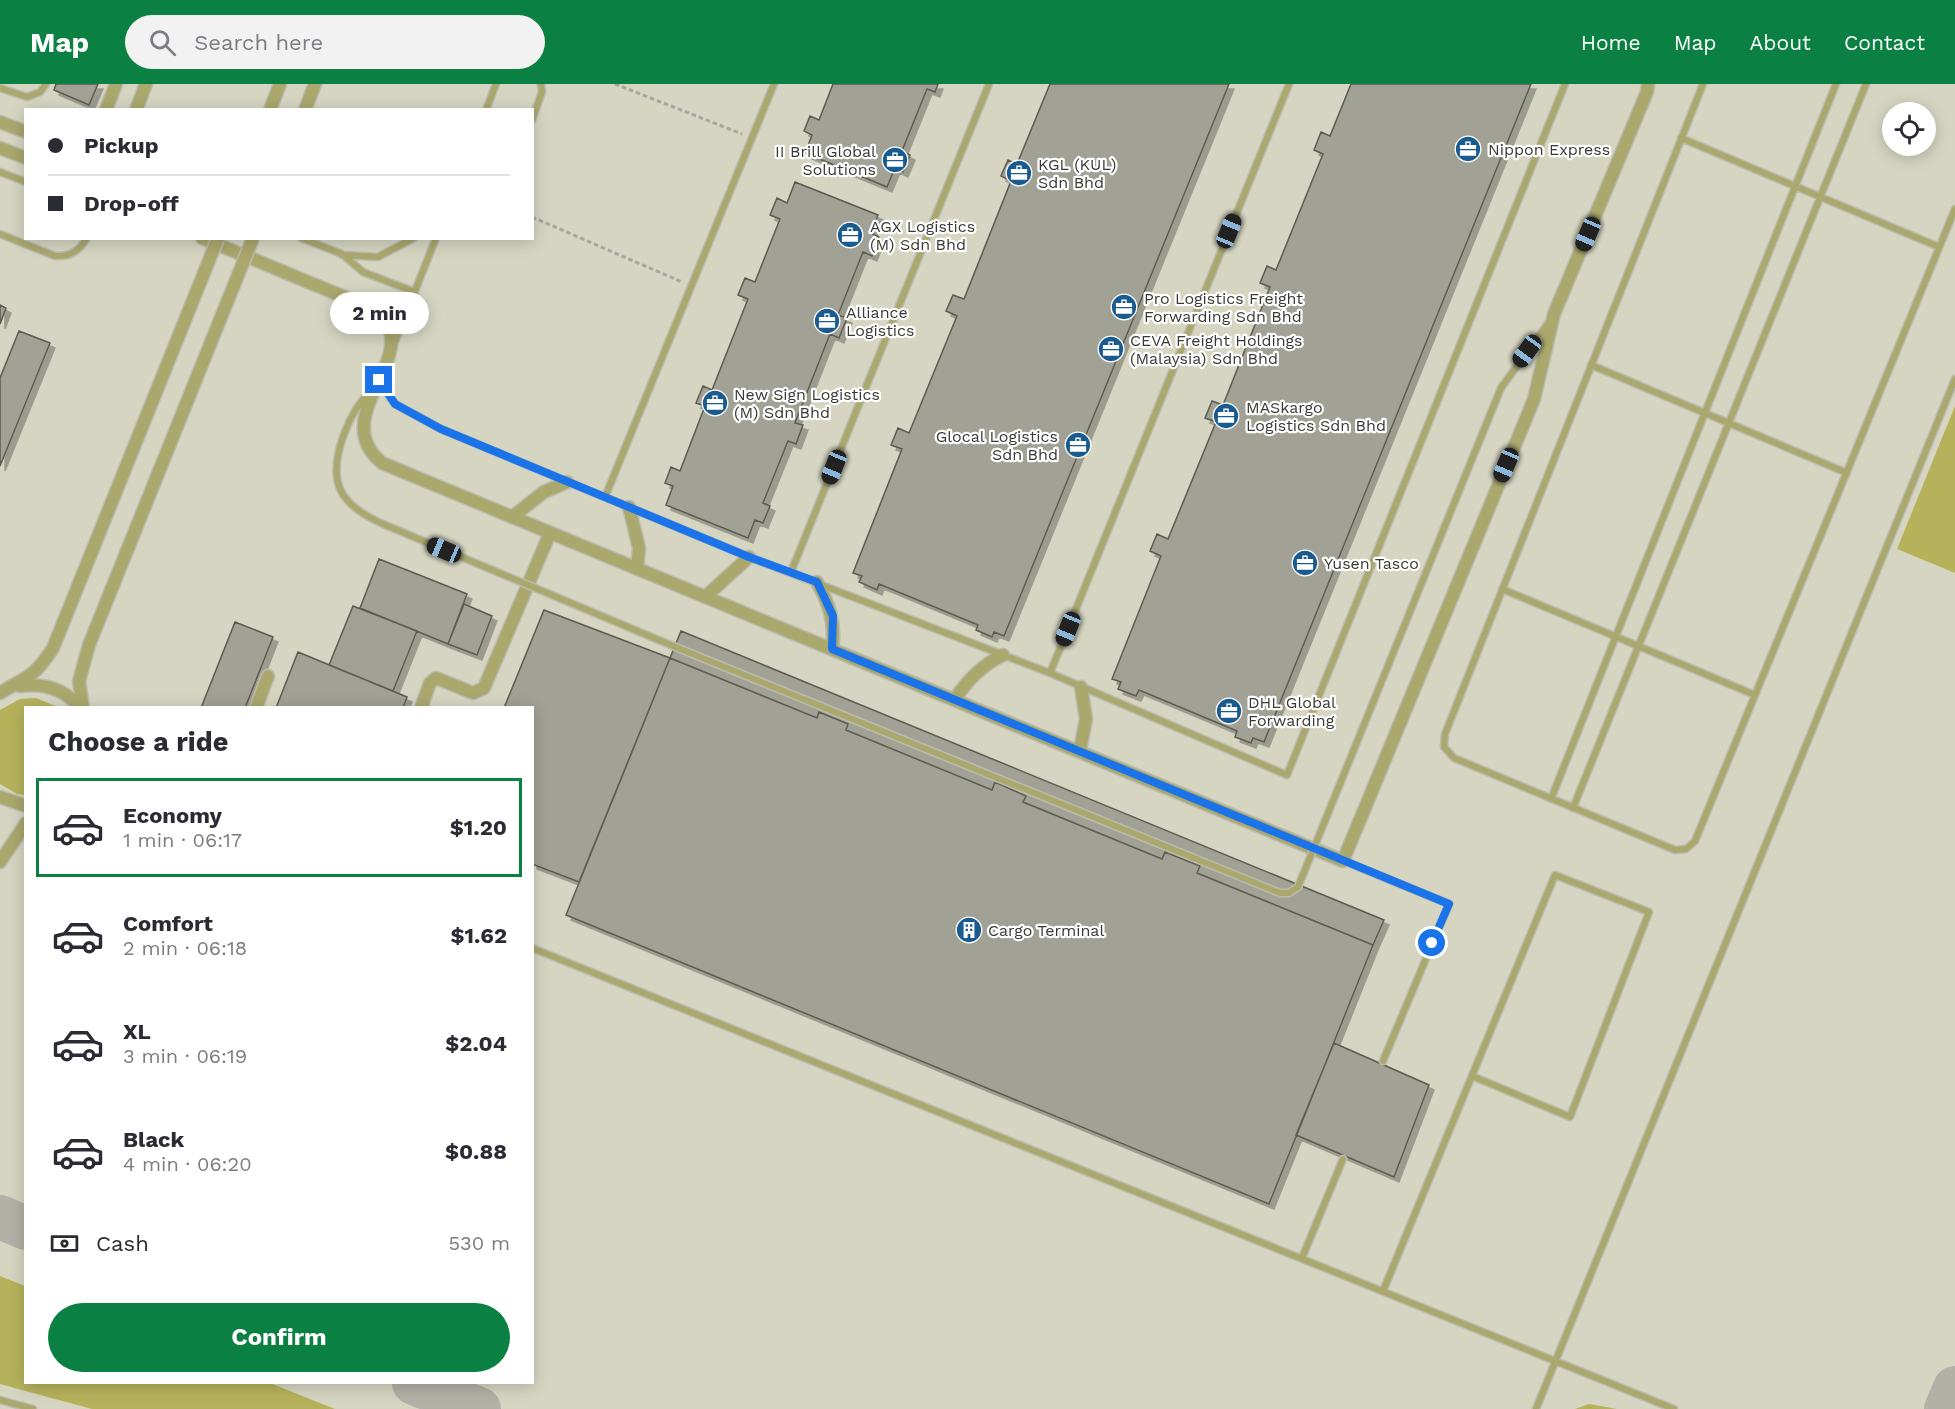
<!DOCTYPE html>
<html lang="en">
<head>
<meta charset="utf-8">
<style>
	:root { --surface:#fff; --page:#f2f2f3; --text:#2b2b33; --muted:#7c7c81; --line:#e1e1e2; --accent:#0b8043 }
	body { margin:0; font-family:"Work Sans",sans-serif; background:var(--page); color:var(--text); height:100vh; display:flex; flex-direction:column; font-size:22px; white-space:nowrap }
	* { box-sizing:border-box; margin:0 }
	p { font-size:20px; color:var(--muted) }
	.icon { flex:none; width:33px; height:33px; fill:none; stroke:currentColor; stroke-width:2; stroke-linecap:round; stroke-linejoin:round }
	.map { position:relative; flex:1; overflow:hidden }
	.details { position:absolute; left:24px; top:622px; width:510px; height:678px; display:flex; flex-direction:column; background:var(--surface); border-radius:0px; box-shadow:0 3px 15px #0003 }
	.details>* { flex:none }
	.top-card { position:absolute; left:24px; top:24px; width:510px; height:132px; border-radius:0px; box-shadow:0 3px 15px #0003; display:grid; align-content:center; height:132px; padding:0 24px; background:var(--surface) }
	.buttons { position:absolute; left:1882px; top:18px; display:grid; gap:12px }
	.buttons a { display:grid; place-items:center; width:54px; height:54px; border-radius:50%; background:var(--surface); box-shadow:0 3px 15px #0003; font-size:30px }
	.end { position:absolute; width:27px; height:27px; margin:-14px; border:8px solid #1a73e8; background:#fff; box-shadow:0 0 0 3px #fff }
	.from { border-radius:50% }
	.bubble { position:absolute; height:42px; border-radius:21px; background:var(--surface); box-shadow:0 3px 15px #0003; font-size:20px; font-weight:700; line-height:42px; text-align:center }
	.car { position:absolute; width:18px; height:36px; margin:-18px -9px; border-radius:8px; box-shadow:0 0 4px 2px #0007; background:linear-gradient(#222 24%,#8ab4d8 0 40%,#222 0 76%,#8ab4d8 0 86%,#222 0) }
	.top-card b { display:flex; align-items:center; gap:21px; height:57px; font-size:22px }
	.top-card b+b { border-top:2px solid var(--line) }
	.top-card i { width:15px; height:15px; background:var(--text) }
	ul { padding:0; list-style:none }
	li { display:flex; align-items:center; gap:18px; height:99px; margin:0 12px 9px; padding:0 12px; border:3px solid transparent; border-radius:0px }
	li div { flex:1 }
	li b { display:block; font-size:22px }
	li em { font-style:normal; font-weight:700 }
	li.selected { border-color:var(--accent) }
	li>.icon { width:54px; height:54px; stroke-width:1.5 }
	h2 { padding:0 24px; font-size:27px; line-height:72px }
	.pay { display:flex; align-items:center; gap:15px; height:66px; padding:0 24px; font-size:22px }
	.pay p { margin-inline-start:auto }
	.action { display:flex; gap:12px; margin-top:auto; padding:12px 24px }
	.action a { flex:1; height:69px; border-radius:36px; background:var(--accent); color:#fff; font-size:24px; font-weight:700; line-height:69px; text-align:center }
	header { display:flex; align-items:center; gap:36px; box-sizing:border-box; height:84px; padding:0 30px; background:var(--accent); color:#fff }
	header strong { font-size:28px }
	nav { display:flex; gap:33px; margin-inline-start:auto; font-size:21px }
	.search { width:420px; height:54px; background:var(--page); display:flex; align-items:center; gap:15px; box-sizing:border-box; padding:0 21px; border-radius:33px; color:var(--muted); font-size:22px }
	.map>svg:first-child { display:block }
	.built { fill:#d5d5c2; fill-rule:evenodd }
	.green { fill:#b6b25b }
	.lines { fill:none; stroke-linecap:round; stroke-linejoin:round }
	.taxiway { stroke:#b1b1a7; stroke-width:44 }
	.building { fill:#a1a196; stroke:#5b5b51; stroke-width:1.5; filter:url(#shadow) }
	.service-casing { stroke:#bbbbb1; stroke-width:9 }
	.minor-casing { stroke:#bbbbb1; stroke-width:15 }
	.path { stroke:#a6a69d; stroke-width:3; stroke-dasharray:4.5 3; stroke-linecap:butt }
	.service { stroke:#aaa86d; stroke-width:6 }
	.minor { stroke:#aaa86d; stroke-width:12 }
	.service-bridge-casing { stroke:#bbbbb1; stroke-width:9; stroke-linecap:butt }
	.minor-bridge-casing { stroke:#bbbbb1; stroke-width:15; stroke-linecap:butt }
	.service-bridge { stroke:#aaa86d; stroke-width:6 }
	.minor-bridge { stroke:#aaa86d; stroke-width:12 }
	.route { stroke:#1a73e8; stroke-width:8 }
	.labels { text-anchor:middle; stroke-width:4.5; stroke-linejoin:round; paint-order:stroke }
	.poi-label { font-size:16px; fill:#393935; stroke:#fff; text-anchor:start }
</style>
</head>
<body>
<header>
<strong>Map</strong>
<div class="search"><svg class="icon" aria-label="search" viewBox="0 0 24 24"><circle cx="10" cy="10" r="6"/><path d="M15 15l6 6"/></svg>Search here</div>
<nav><a>Home</a><a>Map</a><a>About</a><a>Contact</a></nav>
</header>
<div class="map">
<svg width="1955" height="1325" viewBox="0 0 1955 1325">
	<defs>
		<filter id="shadow"><feDropShadow dx="5" dy="5" stdDeviation="0" flood-color="#0004"/></filter>
	</defs>
	<rect width="100%" height="100%" fill="#e0e0d4"/>
	<path class="built" d="M0 0H1955V1325H0ZM26 26H532V154H26ZM1893 28H1926V62H1893ZM26 624H532V1299H26Z"/>
	<path class="green" d="M1955 322V489L1897 465Z
		M36 614 60 624H26L25 711 17 710 0 700V626L20 615Z
		M0 1192 25 1202 26 1299H270L335 1325H92L0 1300Z
		M1589 1320 1617 1325H1575Z"/>
	<g class="lines">
		<path class="taxiway" d="M0 1133 26 1144
			M414 1299 479 1325
			M1946 1325 1955 1304"/>
	</g>
	<path class="building" d="M56 0H98L89 21 54 6Z
		M833 0H938L935 8 927 5 902 67 910 71 903 88 895 84 887 103 805 69 812 51 804 47 810 32 819 36Z
		M1050 0H1229L1004 552 994 548 992 553 976 546 978 541 879 500 877 506 859 498 862 492 853 489 902 365 891 361 898 344 909 349 957 232 946 227 953 211 964 215 1011 97 1001 92 1008 76 1017 80Z
		M1351 0H1531L1264 658 1253 654 1251 659 1235 653 1237 647 1139 606 1136 612 1118 605 1121 598 1112 595 1161 472 1150 467 1157 450 1168 455 1216 338 1205 334 1212 317 1223 321 1270 203 1260 199 1267 182 1276 186 1323 70 1314 66 1321 48 1330 52Z
		M795 98 878 131 871 149 879 153 872 172 863 168 838 231 847 234 839 254 830 250 795 339 803 341 796 360 788 357 763 419 770 422 763 439 755 436 748 454 666 421 673 402 665 399 671 383 680 387 705 322 696 319 703 302 712 306 748 215 738 211 745 194 755 198 780 135 770 131 777 114 787 119Z
		M0 221 6 224 0 240Z
		M19 247 50 259 0 382V294Z
		M379 475 467 510 448 560 360 524Z
		M464 520 492 532 477 571 448 560Z
		M353 522 417 547 393 607 329 581Z
		M544 526 670 574 579 798 532 780V624H504Z
		M235 538 273 553 245 624H201Z
		M681 547 1384 836 1373 861 1197 789 1200 782 1165 768 1162 775 1023 718 1026 712 995 698 992 706 846 646 848 640 819 628 817 634 670 574Z
		M298 568 407 613 403 624H276Z
		M670 574 817 634 819 628 848 640 846 646 992 706 995 698 1026 712 1023 718 1162 775 1165 768 1200 782 1197 789 1373 861 1269 1120 566 831Z
		M1334 959 1429 1001 1394 1093 1296 1051Z"/>
	<g class="lines">
		<g class="service-casing">
			<path id="service" d="M1703 0 1445 650 1444 663 1454 674 1675 766 1686 765 1695 757 1955 125
				M0 4 27 13 40 8 46 0
				M486 26 496 0
				M532 36 542 8 541 0
				M1681 54 1939 163
				M0 88 26 98
				M0 150 55 172C70 173 79 167 87 154
				M301 154 342 170 363 188 415 208
				M342 171 378 173 414 154
				M394 260 436 154
				M1591 281 1847 389
				M379 297 395 320 441 345 749 473 1050 589 1287 691 1565 0
				M1501 304 1549 238
				M371 306C357 321 350 334 343 353 327 399 340 421 383 440
				M605 413 774 0
				M791 488 989 0
				M1502 505 1755 611
				M673 562 1280 809H1289L1298 803
				M1050 589 1289 0
				M1551 715 1836 0
				M1573 724 1866 0
				M1344 777 1449 820 1383 977
				M532 864 1674 1325
				M1302 1174 1343 1075
				M1383 1207 1555 791 1649 828 1570 1033 1472 992
				M0 1316 33 1325
				M1536 1325 1955 295"/>
		</g>
		<g class="minor-casing">
			<path id="minor" d="M106 26 116 0
				M136 26 146 0
				M270 26 280 0
				M305 26 315 0
				M0 38 26 48
				M0 64 26 74
				M202 154 371 224C435 266 322 329 382 379L1343 777 1534 315 1554 230 1647 8 1648 0
				M629 423 639 464 637 485
				M512 433 544 408 567 398
				M817 498C829 520 836 539 832 565
				M705 513 749 473
				M20 602C44 599 65 605 80 624
				M0 609C27 592 34 594 53 564L204 189
				M955 615C968 595 982 581 1003 571
				M83 624 79 597 89 561 234 201
				M256 624 268 592
				M421 624 430 599 436 594 473 609 484 604 550 449
				M1080 666 1086 635 1081 603
				M0 713 26 722
				M0 778 26 739"/>
		</g>
		<path class="path" d="M615 0 742 50
			M532 133 682 198"/>
		<use href="#service" class="service"/>
		<use href="#minor" class="minor"/>
		<g class="service-bridge-casing">
			<path id="service-bridge" d="M383 440 673 562
				M1298 803 1501 304"/>
		</g>
		<g class="minor-bridge-casing">
			<path id="minor-bridge" d="M204 189 218 154
				M234 201 253 154"/>
		</g>
		<use href="#service-bridge" class="service-bridge"/>
		<use href="#minor-bridge" class="minor-bridge"/>
	</g>
	<g class="lines">
		<path class="route" d="M379 296 395 320 441 345 749 473 817 498 833 532 832 565 1449 820 1432 859"/>
	</g>
	<defs>
		<g id="office-disc" transform="scale(1.35)"><circle r="9.5" fill="#195a8f" stroke="#fff"/><path d="M-6-3h4V-5.5h4V-3h4V5H-6ZM-1-4.5V-3h2v-1.5ZM-6 0V1H6V0Z" fill="#fff"/></g>
		<g id="building-disc" transform="scale(1.35)"><circle r="9.5" fill="#195a8f" stroke="#fff"/><path d="M-4-6H4V6H1V3H-1V6H-4ZM-2.5-4.3h1.7v1.8h-1.7ZM.8-4.3h1.7v1.8H.8ZM-2.5-1h1.7V.8h-1.7ZM.8-1h1.7V.8H.8Z" fill="#fff"/></g>
	</defs>
	<g fill-rule="evenodd">
		<use href="#office-disc" x="1468" y="65"/>
		<use href="#office-disc" x="895" y="76"/>
		<use href="#office-disc" x="1019" y="89"/>
		<use href="#office-disc" x="850" y="151"/>
		<use href="#office-disc" x="1124" y="223"/>
		<use href="#office-disc" x="827" y="237"/>
		<use href="#office-disc" x="1111" y="265"/>
		<use href="#office-disc" x="715" y="319"/>
		<use href="#office-disc" x="1226" y="332"/>
		<use href="#office-disc" x="1078" y="361"/>
		<use href="#office-disc" x="1305" y="479"/>
		<use href="#office-disc" x="1229" y="627"/>
		<use href="#building-disc" x="969" y="846"/>
	</g>
	<g class="labels">
		<g class="poi-label">
			<text x="1488" y="71">Nippon Express</text>
			<text x="876" y="73" text-anchor="end">II Brill Global<tspan x="876" dy="18">Solutions</tspan></text>
			<text x="1038" y="86">KGL (KUL)<tspan x="1038" dy="18">Sdn Bhd</tspan></text>
			<text x="870" y="148">AGX Logistics<tspan x="870" dy="18">(M) Sdn Bhd</tspan></text>
			<text x="1144" y="220">Pro Logistics Freight<tspan x="1144" dy="18">Forwarding Sdn Bhd</tspan></text>
			<text x="846" y="234">Alliance<tspan x="846" dy="18">Logistics</tspan></text>
			<text x="1130" y="262">CEVA Freight Holdings<tspan x="1130" dy="18">(Malaysia) Sdn Bhd</tspan></text>
			<text x="734" y="316">New Sign Logistics<tspan x="734" dy="18">(M) Sdn Bhd</tspan></text>
			<text x="1246" y="329">MASkargo<tspan x="1246" dy="18">Logistics Sdn Bhd</tspan></text>
			<text x="1058" y="358" text-anchor="end">Glocal Logistics<tspan x="1058" dy="18">Sdn Bhd</tspan></text>
			<text x="1324" y="485">Yusen Tasco</text>
			<text x="1248" y="624">DHL Global<tspan x="1248" dy="18">Forwarding</tspan></text>
			<text x="988" y="852">Cargo Terminal</text>
		</g>
	</g>
</svg>
<div class="buttons">
<a><svg class="icon" aria-label="locate" viewBox="0 0 24 24"><circle cx="12" cy="12" r="6"/><path d="M12 2v4M12 18v4M2 12h4M18 12h4"/></svg></a>
</div>
<i class="end from" style="left:1432px;top:859px"></i>
<i class="end" style="left:379px;top:296px"></i>
<div class="bubble" style="left:330px;top:208px;width:99px">2 min</div>
<i class="car" style="left:1229px;top:147px;rotate:22deg"></i>
<i class="car" style="left:1588px;top:150px;rotate:203deg"></i>
<i class="car" style="left:1527px;top:267px;rotate:216deg"></i>
<i class="car" style="left:1506px;top:381px;rotate:203deg"></i>
<i class="car" style="left:834px;top:383px;rotate:202deg"></i>
<i class="car" style="left:444px;top:466px;rotate:293deg"></i>
<i class="car" style="left:1068px;top:545px;rotate:202deg"></i>
<div class="top-card">
<b><i class="from"></i>Pickup</b>
<b><i></i>Drop-off</b>
</div>
<section class="details">
<h2>Choose a ride</h2>
<ul>
<li class="selected"><svg class="icon" aria-label="car" viewBox="0 0 24 24"><path d="M5 17H2v-5l4-1 3-4h7l3 4 3 1v5h-3M9 17h6M6 11h13"/><circle cx="7" cy="17" r="2"/><circle cx="17" cy="17" r="2"/></svg><div><b>Economy</b><p>1 min · 06:17</p></div><em>$1.20</em></li>
<li><svg class="icon" aria-label="car" viewBox="0 0 24 24"><path d="M5 17H2v-5l4-1 3-4h7l3 4 3 1v5h-3M9 17h6M6 11h13"/><circle cx="7" cy="17" r="2"/><circle cx="17" cy="17" r="2"/></svg><div><b>Comfort</b><p>2 min · 06:18</p></div><em>$1.62</em></li>
<li><svg class="icon" aria-label="car" viewBox="0 0 24 24"><path d="M5 17H2v-5l4-1 3-4h7l3 4 3 1v5h-3M9 17h6M6 11h13"/><circle cx="7" cy="17" r="2"/><circle cx="17" cy="17" r="2"/></svg><div><b>XL</b><p>3 min · 06:19</p></div><em>$2.04</em></li>
<li><svg class="icon" aria-label="car" viewBox="0 0 24 24"><path d="M5 17H2v-5l4-1 3-4h7l3 4 3 1v5h-3M9 17h6M6 11h13"/><circle cx="7" cy="17" r="2"/><circle cx="17" cy="17" r="2"/></svg><div><b>Black</b><p>4 min · 06:20</p></div><em>$0.88</em></li>
</ul>
<div class="pay"><svg class="icon" aria-label="cash" viewBox="0 0 24 24"><path d="M3 7h18v10H3z"/><circle cx="12" cy="12" r="2"/></svg>Cash<p>530 m</p></div>
<div class="action"><a>Confirm</a></div>
</section>
</div>
</body>
</html>
